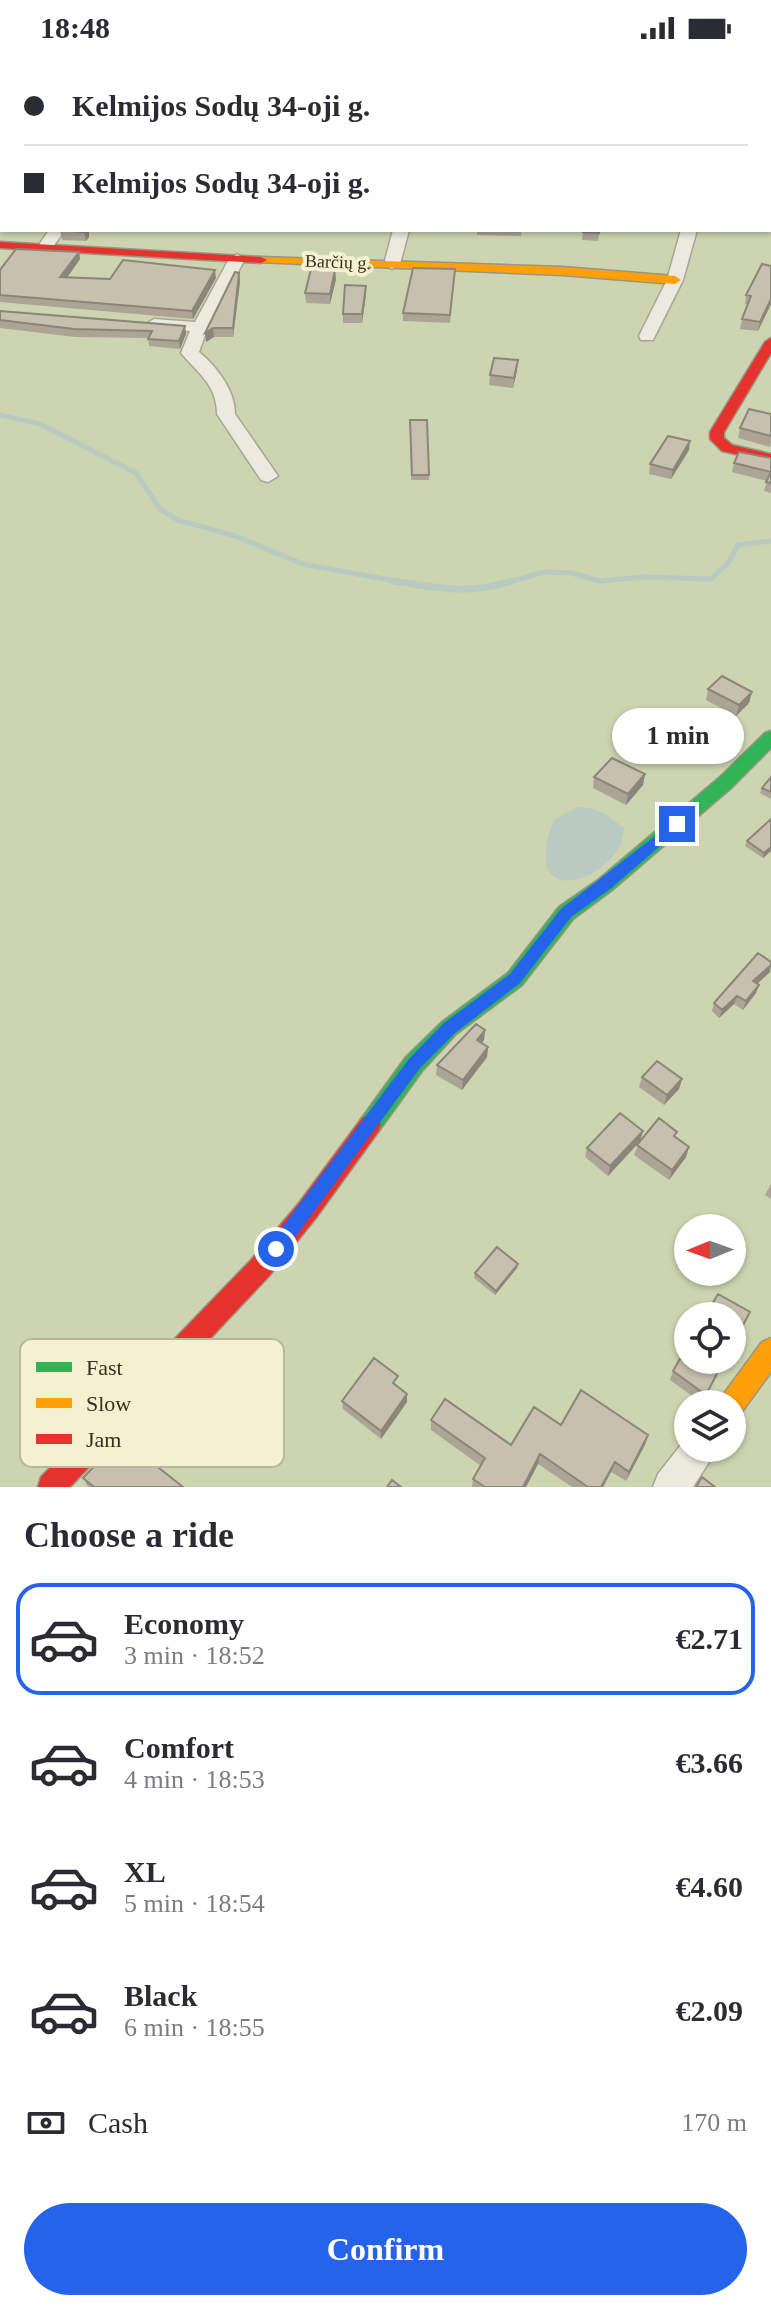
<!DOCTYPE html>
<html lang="en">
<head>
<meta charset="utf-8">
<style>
	:root { --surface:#fff; --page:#f7f7f7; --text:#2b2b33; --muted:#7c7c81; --line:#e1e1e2; --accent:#2563eb }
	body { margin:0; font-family:"Times New Roman",serif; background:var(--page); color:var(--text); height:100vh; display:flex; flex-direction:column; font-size:30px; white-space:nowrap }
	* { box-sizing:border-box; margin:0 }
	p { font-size:26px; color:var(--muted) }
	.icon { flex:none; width:44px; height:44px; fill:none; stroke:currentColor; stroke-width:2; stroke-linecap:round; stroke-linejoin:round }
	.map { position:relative; height:1431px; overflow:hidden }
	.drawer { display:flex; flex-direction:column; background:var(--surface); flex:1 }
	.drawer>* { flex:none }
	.banner { position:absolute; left:0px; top:0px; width:772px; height:176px; box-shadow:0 2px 6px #0004; display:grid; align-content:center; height:176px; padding:0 24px; background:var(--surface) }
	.needle { width:52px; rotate:269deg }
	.tools { position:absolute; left:674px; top:1158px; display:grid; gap:16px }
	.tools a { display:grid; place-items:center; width:72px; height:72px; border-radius:50%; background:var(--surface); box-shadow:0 2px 6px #0004; font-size:40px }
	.end { position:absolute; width:36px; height:36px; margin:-18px; border:10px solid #2563eb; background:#fff; box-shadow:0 0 0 4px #fff }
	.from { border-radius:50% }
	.bubble { position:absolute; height:56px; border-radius:28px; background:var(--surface); box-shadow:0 2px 6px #0004; font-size:26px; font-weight:800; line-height:56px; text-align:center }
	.banner b { display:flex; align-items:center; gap:28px; height:76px; font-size:30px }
	.banner b+b { border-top:2px solid var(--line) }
	.banner i { width:20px; height:20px; background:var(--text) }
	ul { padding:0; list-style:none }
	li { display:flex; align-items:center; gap:24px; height:112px; margin:0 16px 12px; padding:0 8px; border:4px solid transparent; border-radius:24px }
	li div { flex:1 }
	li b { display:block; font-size:30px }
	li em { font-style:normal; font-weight:800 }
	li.selected { border-color:var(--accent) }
	li>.icon { width:72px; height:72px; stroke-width:1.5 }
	h2 { padding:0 24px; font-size:36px; line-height:96px }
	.pay { display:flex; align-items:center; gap:20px; height:88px; padding:0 24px; font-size:30px }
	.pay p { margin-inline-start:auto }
	.primary-button { display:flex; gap:16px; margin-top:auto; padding:16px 24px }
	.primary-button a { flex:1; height:92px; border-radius:48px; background:var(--accent); color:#fff; font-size:32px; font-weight:800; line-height:92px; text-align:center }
	.status { display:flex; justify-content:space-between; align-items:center; height:56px; padding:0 40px; background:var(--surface); direction:ltr }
	.status svg { height:22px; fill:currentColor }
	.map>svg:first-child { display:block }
	.green { fill:#ccd4b0; fill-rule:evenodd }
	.water { fill:#b8cac2 }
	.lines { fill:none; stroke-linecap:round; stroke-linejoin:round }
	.stream-far1 { stroke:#b8cac2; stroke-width:5 }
	.stream { stroke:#b8cac2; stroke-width:7 }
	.street-casing { stroke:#a8a596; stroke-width:3 }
	.fast-casing { stroke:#989586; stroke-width:3 }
	.slow-casing { stroke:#989586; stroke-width:3 }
	.jam-casing { stroke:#989586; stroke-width:3 }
	.street { fill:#eceade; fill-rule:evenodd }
	.fast { fill:#30b455; fill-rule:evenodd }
	.slow { fill:#ff9f0a; fill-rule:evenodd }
	.jam { fill:#e5322d; fill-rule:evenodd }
	.wall { fill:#aba596 }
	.shaded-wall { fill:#8b867a }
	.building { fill:#c7c0ae; stroke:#8b867a; stroke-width:2 }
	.route { fill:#2563eb }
	.labels { text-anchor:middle; stroke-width:8; stroke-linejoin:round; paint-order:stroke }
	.far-street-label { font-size:18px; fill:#372f1e; stroke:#f4f1d3 }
	.key { fill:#f4f1d3; stroke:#bbb79d; stroke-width:2 }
	.key-label { font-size:22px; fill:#372f1e }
</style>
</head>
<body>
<div class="status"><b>18:48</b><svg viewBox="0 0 49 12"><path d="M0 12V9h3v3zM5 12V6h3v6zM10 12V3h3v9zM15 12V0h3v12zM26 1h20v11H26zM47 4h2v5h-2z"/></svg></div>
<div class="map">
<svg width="771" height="1431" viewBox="0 0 771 1431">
	<rect width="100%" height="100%" fill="#e3e1cd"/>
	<path class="green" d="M0 0H771V1431H0ZM2 2H770V174H2ZM688 1172H732V1216H688ZM688 1260H732V1304H688ZM688 1348H732V1392H688Z"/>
	<path class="water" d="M577 751C598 751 608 760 624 772 625 821 515 864 554 764Z"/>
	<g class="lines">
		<path class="stream-far1" d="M0 359 40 368 136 417 160 453 178 464 235 480 303 508 406 527
			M506 527 544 516 571 517 600 525 643 521 711 523 728 507 738 489 771 485"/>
		<path class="stream" d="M393 525C441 532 465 539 513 525"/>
		<g class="street-casing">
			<path id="street" d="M665 0H677L678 2H666Z
				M770 157H771V165H770Z
				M49 174H65L50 195H40L37 192Z
				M393 174H409L400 208 392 213 384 208Z
				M681 174H697L683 224 653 284H641L639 280 667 224Z
				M237 198 245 203 208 271 199 296C217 311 235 334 235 358L278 420 268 426 261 424 217 358C217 329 198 317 181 297L190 275 154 273 146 268 154 263 195 266 229 203Z
				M688 1380V1392H718L693 1431H653L658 1418Z"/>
		</g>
		<g class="fast-casing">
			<path id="fast" d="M771 675V692L731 732 612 834 573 863 522 929 456 978 422 1015 378 1076 370 1079 362 1076 359 1069 362 1062 406 1001 442 966 508 917 559 851 598 824 719 722 765 677Z"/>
		</g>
		<g class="slow-casing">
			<path id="slow" d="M261 201 562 211 675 220 681 224 675 228 562 219 257 206 255 204Z
				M771 1282V1316L741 1357 732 1361V1348H719L723 1339 762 1286Z"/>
		</g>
		<g class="jam-casing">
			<path id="jam" d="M0 186 261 201 267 204 261 207 0 192Z
				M771 282V297L724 376V382L732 389 771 398V406L722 395 710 383V376L765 286Z
				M370 1059 378 1062 381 1069 378 1076 315 1163 269 1220 70 1431H38L41 1421 251 1204 299 1147 362 1062Z"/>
		</g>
		<use href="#street" class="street"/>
		<use href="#fast" class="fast"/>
		<use href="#slow" class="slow"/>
		<use href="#jam" class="jam"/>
	</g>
	<path class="wall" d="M204 0H379L378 2H204Z
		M60 174H89V181L86 185 62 184Z
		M477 174H522L521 180 477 179Z
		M583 174H600L598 185 582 184Z
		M79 196 80 203 67 221 110 223 216 222 193 263 0 246V214Z
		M771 210V248L758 275 740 273 742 263 748 249 745 248 746 239Z
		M239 217 240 226 233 281H214L206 286Z
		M454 221 450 267 403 265V257Z
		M336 223 330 248 306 247 305 237Z
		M366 238 362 267H343V258Z
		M0 255 185 270 186 278 180 293 149 290 148 282 75 281 0 272Z
		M517 314 513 332 489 329 490 319Z
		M771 358V387L770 391 738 382 740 372Z
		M410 364H427L429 424H411Z
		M689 394 671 423 649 418 650 408Z
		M771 402V437L764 435 767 425 732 416 734 407Z
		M708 633 752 636 749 647 736 660 706 644Z
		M645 718 643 729 626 749 593 732 594 721Z
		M771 721V743L760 737 762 732Z
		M771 763V795L763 802 745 790 747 785Z
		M770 916 757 928 756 937 743 954 734 948 719 962 712 955 714 947Z
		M485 974 484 984 482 987 488 991 487 1001 462 1034 436 1019 437 1009Z
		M642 1021 682 1023 679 1033 664 1049 639 1031Z
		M643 1075 640 1085 676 1081 689 1091 686 1101 669 1124 634 1099 639 1087 608 1120 585 1101 587 1092Z
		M771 1128V1143L765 1139Z
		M688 1182V1216H714L708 1228 676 1209Z
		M518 1208 517 1212 495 1239 474 1222 475 1217Z
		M688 1304H725L702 1347 670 1324 673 1315Z
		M397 1329V1330L407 1346 381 1383 343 1353 342 1345Z
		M431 1364 511 1389 561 1369 648 1379 626 1425 611 1416 603 1431H572L538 1408 526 1431H472L473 1423 481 1410 431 1374Z
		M83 1422 183 1431H88Z"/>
	<path class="shaded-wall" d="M84 174H89V181L86 185Z
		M79 196 80 203 62 229 60 221Z
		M215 214 216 222 193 263 192 255Z
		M335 214 336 223 330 248V238Z
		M239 217 240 226 233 281V272Z
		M366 230V238L362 267V258Z
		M771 243V248L758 275 760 266Z
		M185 270 186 278 180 293 179 285Z
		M213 272 214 281 206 286 205 277Z
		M518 304 517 314 513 332 514 322Z
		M690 385 689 394 671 423 673 414Z
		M752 636 749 647 736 660 739 649Z
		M645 718 643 729 626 749 628 738Z
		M771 791V795L763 802 764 797Z
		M771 909 770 916 750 934 753 925Z
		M759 929 756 937 743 954 746 945Z
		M737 940 734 948 719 962 722 954Z
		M485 974 484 984 476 995 477 984Z
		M488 991 487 1001 462 1034 463 1024Z
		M682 1023 679 1033 664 1049 667 1039Z
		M643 1075 640 1085 608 1120 610 1110Z
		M689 1091 686 1101 669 1124 672 1114Z
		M518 1208 517 1212 495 1239 496 1235Z
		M407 1338V1346L381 1383V1375Z
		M648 1379 645 1389 626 1425 629 1416Z
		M540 1398 538 1408 526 1431H523Z
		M615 1406 611 1416 603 1431H601Z"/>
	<path class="building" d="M0 0H140L158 1 157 2H2V36L0 34Z
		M235 0H376L375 2H234Z
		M503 1 533 2H502Z
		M0 46 2 47V94H0Z
		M2 104V160L0 163V106Z
		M60 174H86L84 176Z
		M583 174H600L599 177 583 176Z
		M16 193 79 196 60 221 110 223 123 204 215 214 192 255 0 239V214Z
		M762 208 771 210V243L760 266 742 263 751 240 746 239Z
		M413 212 455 213 450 259 403 257Z
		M311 213 335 214 330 238 305 237Z
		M235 216 239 217 233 272H213L205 277Z
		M345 229 366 230 362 258H343Z
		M0 255 185 270 179 285 148 283 152 275 74 273 0 264Z
		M494 302 518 304 514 322 490 319Z
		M749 353 771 358V380L740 372Z
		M410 364H427L429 419H412Z
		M668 380 690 385 673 414 650 408Z
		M739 396 771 402V427L766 426 771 416 734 407Z
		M722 620 752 636 739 649 708 633Z
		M612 702 645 718 628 738 594 721Z
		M771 721V736L762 732Z
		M771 763V791L764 797 747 785Z
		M758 897 771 906V909L753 925 759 929 746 945 737 940 722 954 714 947Z
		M476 968 485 974 477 984 488 991 463 1024 437 1009Z
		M657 1005 682 1023 667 1039 642 1021Z
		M620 1057 643 1075 610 1110 587 1092Z
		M659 1062 677 1076 674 1080 689 1091 672 1114 637 1089Z
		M688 1182V1205L679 1200Z
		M497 1191 518 1208 496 1235 475 1217Z
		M718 1238 750 1256 732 1290V1260H705Z
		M688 1289V1304H724L706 1339 673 1315Z
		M374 1302 398 1320 393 1327 407 1338 381 1375 342 1345Z
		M581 1334 648 1379 629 1416 615 1406 601 1431H588L540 1398 523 1431H485L473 1423 485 1402 431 1364 445 1343 511 1389 534 1351 561 1369Z
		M121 1382 183 1431H94L83 1422Z
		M702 1421 715 1431H696Z
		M392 1424 401 1431H387Z"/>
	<path class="route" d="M677 763 682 764V771L610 833 571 861 520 927 455 977 420 1012 282 1199 276 1201 270 1199 267 1193 270 1187 409 1003 444 967 510 918 561 853Z"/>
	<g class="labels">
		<g class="far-street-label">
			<text transform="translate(338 206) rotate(2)" y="6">Barčių g.</text>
		</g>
	</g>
	<rect x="20" y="1283" width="264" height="128" rx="12" class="key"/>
	<rect x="36" y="1306" width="36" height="10" fill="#30b455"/>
	<rect x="36" y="1342" width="36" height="10" fill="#ff9f0a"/>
	<rect x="36" y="1378" width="36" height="10" fill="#e5322d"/>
	<g class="key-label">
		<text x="86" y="1319">Fast</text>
		<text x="86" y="1355">Slow</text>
		<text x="86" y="1391">Jam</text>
	</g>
</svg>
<div class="tools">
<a><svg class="needle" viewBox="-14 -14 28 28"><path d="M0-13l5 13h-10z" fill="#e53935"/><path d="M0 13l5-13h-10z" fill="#7c7c81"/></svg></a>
<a><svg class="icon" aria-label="locate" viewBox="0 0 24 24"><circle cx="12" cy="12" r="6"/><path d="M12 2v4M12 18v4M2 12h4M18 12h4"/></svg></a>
<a><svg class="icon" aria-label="layers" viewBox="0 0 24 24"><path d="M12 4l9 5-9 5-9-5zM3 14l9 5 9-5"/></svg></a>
</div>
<i class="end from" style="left:276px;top:1193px"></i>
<i class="end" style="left:677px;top:768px"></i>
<div class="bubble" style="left:612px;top:652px;width:132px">1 min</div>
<div class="banner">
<b><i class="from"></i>Kelmijos Sodų 34-oji g.</b>
<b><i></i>Kelmijos Sodų 34-oji g.</b>
</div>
</div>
<section class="drawer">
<h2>Choose a ride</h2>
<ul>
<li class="selected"><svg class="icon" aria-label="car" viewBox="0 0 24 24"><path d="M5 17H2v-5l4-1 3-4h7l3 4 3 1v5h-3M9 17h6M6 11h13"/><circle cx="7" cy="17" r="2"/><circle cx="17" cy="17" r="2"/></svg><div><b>Economy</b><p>3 min · 18:52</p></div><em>€2.71</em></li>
<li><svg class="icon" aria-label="car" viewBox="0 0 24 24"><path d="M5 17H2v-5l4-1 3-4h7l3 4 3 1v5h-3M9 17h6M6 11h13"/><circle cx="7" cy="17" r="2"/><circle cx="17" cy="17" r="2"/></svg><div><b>Comfort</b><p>4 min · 18:53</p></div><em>€3.66</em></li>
<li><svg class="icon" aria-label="car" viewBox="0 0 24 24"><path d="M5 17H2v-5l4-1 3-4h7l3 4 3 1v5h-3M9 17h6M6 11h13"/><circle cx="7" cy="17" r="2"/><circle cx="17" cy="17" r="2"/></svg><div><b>XL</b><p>5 min · 18:54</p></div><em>€4.60</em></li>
<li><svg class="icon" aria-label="car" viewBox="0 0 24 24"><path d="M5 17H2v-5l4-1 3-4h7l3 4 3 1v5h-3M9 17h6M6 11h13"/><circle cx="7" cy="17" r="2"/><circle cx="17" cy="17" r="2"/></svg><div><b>Black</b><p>6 min · 18:55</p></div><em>€2.09</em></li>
</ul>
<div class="pay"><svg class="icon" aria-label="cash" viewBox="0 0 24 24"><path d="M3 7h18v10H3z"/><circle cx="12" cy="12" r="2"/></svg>Cash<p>170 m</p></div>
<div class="primary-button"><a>Confirm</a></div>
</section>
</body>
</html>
